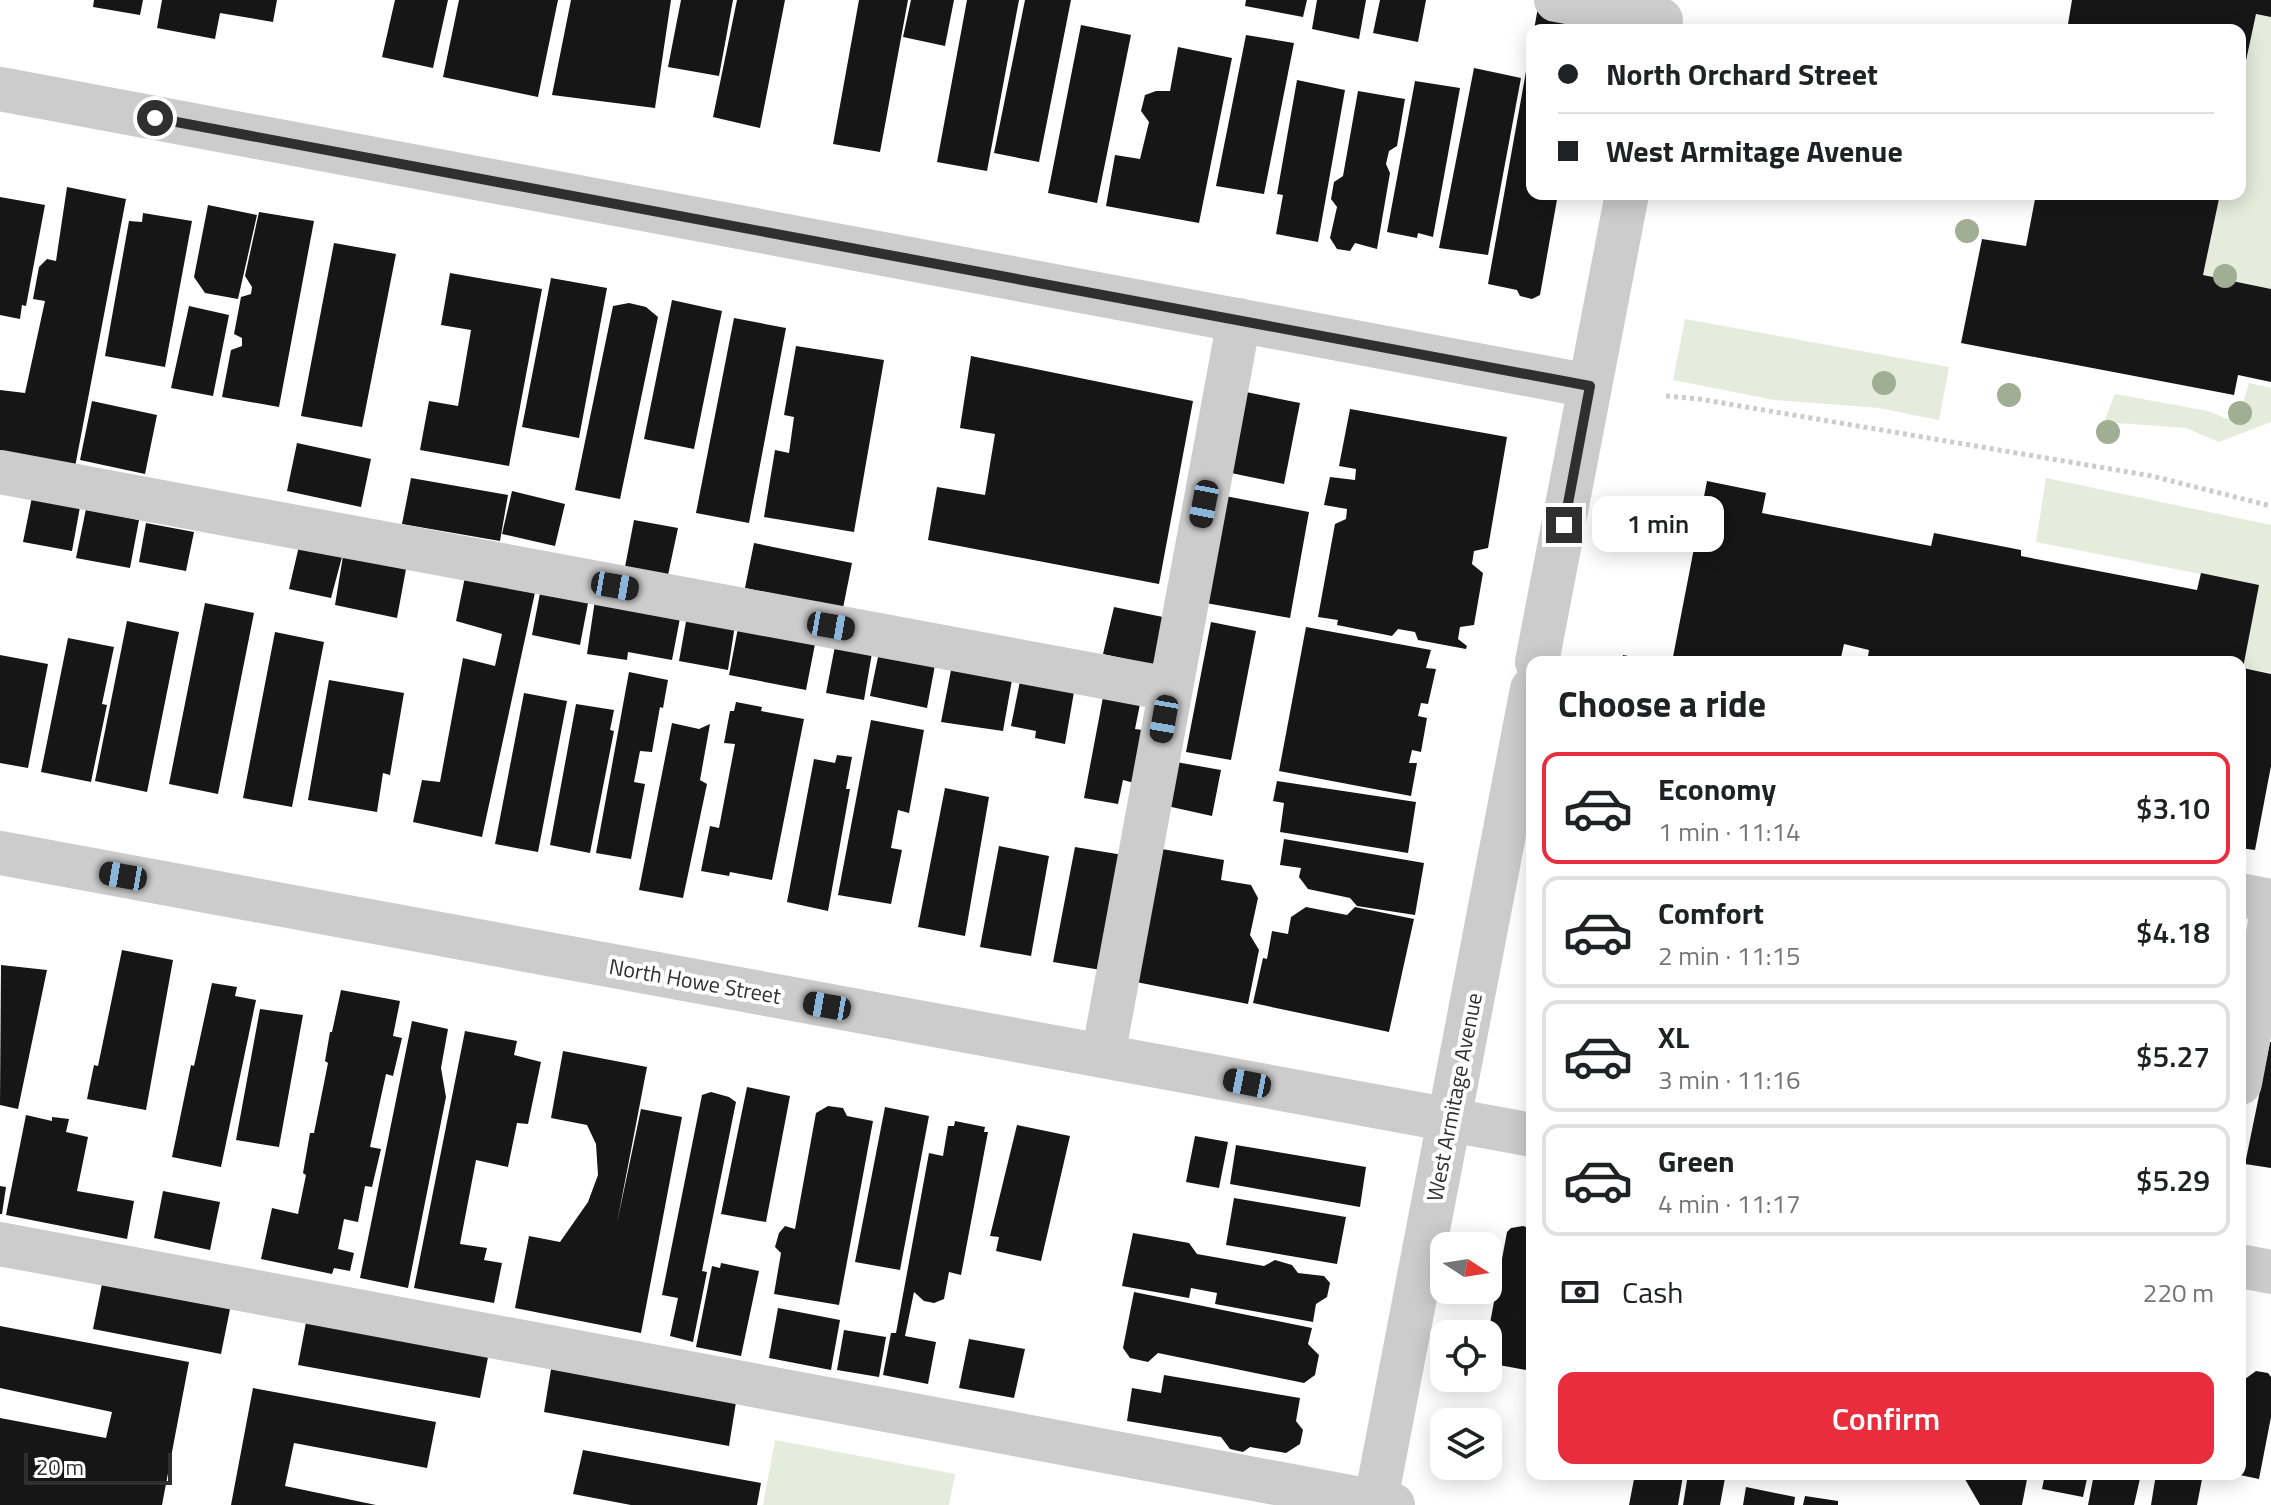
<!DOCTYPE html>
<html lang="en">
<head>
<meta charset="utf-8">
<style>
	:root { --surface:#fff; --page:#f2f2f2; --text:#202124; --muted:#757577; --line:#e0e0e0; --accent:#ea2d3d }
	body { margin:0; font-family:"Titillium Web",sans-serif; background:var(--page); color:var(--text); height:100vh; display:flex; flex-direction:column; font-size:30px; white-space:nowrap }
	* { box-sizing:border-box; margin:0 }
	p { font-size:26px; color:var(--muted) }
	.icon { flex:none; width:44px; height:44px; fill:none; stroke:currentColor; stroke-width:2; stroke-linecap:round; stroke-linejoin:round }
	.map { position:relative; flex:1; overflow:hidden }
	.drawer { position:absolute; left:1526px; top:656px; width:720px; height:824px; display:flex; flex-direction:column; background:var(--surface); border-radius:16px; box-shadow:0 4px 20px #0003 }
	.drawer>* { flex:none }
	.hud { position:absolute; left:1526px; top:24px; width:720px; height:176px; border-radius:16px; box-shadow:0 4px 20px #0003; display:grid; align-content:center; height:176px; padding:0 32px; background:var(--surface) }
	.needle { width:52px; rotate:102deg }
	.tools { position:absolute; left:1430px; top:1232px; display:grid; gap:16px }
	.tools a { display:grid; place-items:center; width:72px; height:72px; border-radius:16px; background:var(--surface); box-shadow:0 4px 20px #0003; font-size:40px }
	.scale { position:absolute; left:24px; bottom:20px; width:148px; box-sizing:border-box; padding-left:8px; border:4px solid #2f2f2f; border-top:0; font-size:22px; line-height:28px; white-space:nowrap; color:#2f2f2f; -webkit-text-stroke:6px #fff; paint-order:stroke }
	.end { position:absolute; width:36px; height:36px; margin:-18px; border:10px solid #2f2f2f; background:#fff; box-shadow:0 0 0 4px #fff }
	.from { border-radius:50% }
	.bubble { position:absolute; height:56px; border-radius:16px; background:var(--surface); box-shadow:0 4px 20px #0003; font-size:26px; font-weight:600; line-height:56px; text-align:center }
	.car { position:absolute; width:24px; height:48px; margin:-24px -12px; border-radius:10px; box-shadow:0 0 6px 2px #0007; background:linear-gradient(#222 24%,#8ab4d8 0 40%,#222 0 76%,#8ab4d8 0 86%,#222 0) }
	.hud b { display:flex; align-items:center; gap:28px; height:76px; font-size:30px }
	.hud b+b { border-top:2px solid var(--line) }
	.hud i { width:20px; height:20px; background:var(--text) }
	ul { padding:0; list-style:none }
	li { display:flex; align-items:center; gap:24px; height:112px; margin:0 16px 12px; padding:0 16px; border:4px solid var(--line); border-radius:16px }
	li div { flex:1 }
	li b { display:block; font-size:30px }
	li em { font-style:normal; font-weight:600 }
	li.on { border-color:var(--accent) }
	li>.icon { width:72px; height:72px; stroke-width:1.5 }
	h2 { padding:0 32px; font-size:36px; line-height:96px }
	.pay { display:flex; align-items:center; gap:20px; height:88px; padding:0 32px; font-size:30px }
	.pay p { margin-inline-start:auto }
	.action { display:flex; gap:16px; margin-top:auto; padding:16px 32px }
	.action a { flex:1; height:92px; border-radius:16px; background:var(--accent); color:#fff; font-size:32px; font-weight:600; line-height:92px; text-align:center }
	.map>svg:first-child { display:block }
	.green { fill:#e5ecdc }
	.building { fill:#161616 }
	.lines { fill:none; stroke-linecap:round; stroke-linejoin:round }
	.path { stroke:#ccc; stroke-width:5; stroke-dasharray:4 4; stroke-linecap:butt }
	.minor { stroke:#ccc; stroke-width:44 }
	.tree { fill:#a0ae93 }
	.route { stroke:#2f2f2f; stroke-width:10 }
	.labels { text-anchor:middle; stroke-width:8; stroke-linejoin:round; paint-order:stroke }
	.street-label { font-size:22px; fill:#2f2f2f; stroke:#fff }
</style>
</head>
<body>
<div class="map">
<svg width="2271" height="1505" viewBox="0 0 2271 1505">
	<rect width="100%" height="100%" fill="#fff"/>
	<path class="green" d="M2256 14 2271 17V289L2203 275 2220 194H2240V92Z
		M1685 319 1949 367 1939 420 1879 408 1774 400 1673 380Z
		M2249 383 2271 388V422L2219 442 2186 428 2104 422 2115 394 2208 411 2227 419 2241 409Z
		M2046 478 2271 525V673L2243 668 2258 585 2036 542Z
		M775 1440 955 1474 949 1505H763Z"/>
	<path class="building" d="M94 0H143L140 15 93 7Z
		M162 0H277L273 22 220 13 215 39 157 28Z
		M395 0H448L433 68 382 57Z
		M459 0H558L538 97 443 77Z
		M571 0H671L655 108 552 95Z
		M681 0H733L719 76 668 67Z
		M737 0H785L760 128 713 117Z
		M859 0H908L880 152 833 144Z
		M911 0H954L945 46 903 37Z
		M967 0H1019L987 171 937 162Z
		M1025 0H1071L1039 162 994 153Z
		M1246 0H1307L1303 17 1245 6Z
		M1317 0H1366L1359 39 1312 29Z
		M1380 0H1426L1418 42 1373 33Z
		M2072 0H2271V17L2256 14 2241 84 2240 30H2067Z
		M1538 7 1590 17 1587 30H1534Z
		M1081 25 1131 35 1097 203 1048 193Z
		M1246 35 1294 43 1264 194 1216 186Z
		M1178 47 1232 58 1199 223 1106 206 1115 155 1140 159 1149 122 1141 111 1145 95 1156 91H1170Z
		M1530 49 1532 194H1558L1540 295 1532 299 1520 296 1517 290 1488 284Z
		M1474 68 1521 78 1488 255 1439 248Z
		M1297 80 1345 90 1318 242 1276 234 1283 195 1277 194Z
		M1415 81 1460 88 1433 237 1418 233 1417 238 1387 232Z
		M1358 91 1405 99 1397 146 1389 151 1386 164 1390 173 1377 249 1355 243 1350 251 1337 249 1330 238 1337 207 1331 199 1334 182 1343 176Z
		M67 187 126 199 75 467 0 453V390L25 393 45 301 33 299 39 267 47 259 56 261Z
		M2036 194H2220L2203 275 2271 289V382L2238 375 2234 395 1961 343 1982 239 2026 246Z
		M0 197 45 205 26 306 22 305 20 319 0 315Z
		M208 205 257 215 238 299 205 293 194 277Z
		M259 212 314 221 279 407 222 397 231 350 242 346V338L234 334 241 297 251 294 252 287 245 276Z
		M143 213 192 221 165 367 105 356 129 221 142 222Z
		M334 243 396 254 362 427 301 416Z
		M450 273 542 289 509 466 420 450 429 401 458 406 471 330 441 325Z
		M551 278 607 288 579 438 522 427Z
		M672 300 722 311 694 449 644 439Z
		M629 303 646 307 658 317 620 499 575 490 613 306Z
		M189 306 229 315 213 396 171 388Z
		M734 318 786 328 749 523 696 513Z
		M796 346 884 360 854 532 764 517 775 450 789 453 794 417 784 415Z
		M971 356 1193 401 1159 584 928 540 937 487 985 495 995 434 960 428Z
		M1246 392 1300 403 1284 484 1231 473Z
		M92 401 157 415 145 474 80 460Z
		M1350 409 1507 437 1488 548 1474 551 1472 564 1483 573 1474 625 1460 627 1458 639 1467 646 1466 649 1418 640 1415 632 1398 629 1392 636 1337 625 1338 620 1318 617 1335 524 1346 519 1347 509 1324 505 1330 477 1355 480 1356 469 1339 466Z
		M297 443 371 459 361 507 287 491Z
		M411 478 508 495 500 541 402 524Z
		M1707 481 1766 493 1762 513 1931 546 1934 533 2021 550V556L2197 590 2201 573 2259 585 2243 668 2271 674V766L2255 850 2240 848V662H2056L2039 659V662H1867L1869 650 1844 644 1840 662H1672Z
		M512 491 565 504 555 546 502 534Z
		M1220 495 1309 512 1290 618 1200 602Z
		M32 497 80 507 72 551 23 542Z
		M86 509 139 520 130 568 76 558Z
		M634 520 678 528 668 575 625 567Z
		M146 523 194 532 186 571 139 562Z
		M754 543 852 563 843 608 745 588Z
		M299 546 342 557 331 598 289 589Z
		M343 556 406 569 397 618 335 605Z
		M466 572 536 588 482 837 413 822 422 780 440 782 463 658 495 666 502 634 456 621Z
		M541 588 589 598 580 645 532 635Z
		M595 600 681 613 672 660 628 652 627 660 587 654Z
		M205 603 254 613 218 794 169 784Z
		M1114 607 1163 617 1154 665 1103 654Z
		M687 616 735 625 728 670 679 661Z
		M127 621 179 632 147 792 95 781Z
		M1211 622 1256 631 1231 760 1186 752Z
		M1306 627 1431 650 1426 668 1436 669 1428 704 1421 703 1418 716 1427 718 1421 752 1412 750 1409 763H1417L1411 796 1279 771Z
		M738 628 815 644 806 690 729 675Z
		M275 632 324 642 292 807 243 798Z
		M68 638 114 647 102 704 107 705 91 782 41 772Z
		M835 646 872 653 864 700 826 693Z
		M879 652 935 665 927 708 870 696Z
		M0 655 48 664 28 768 0 763Z
		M1623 655 1654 661 1653 662H1622Z
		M951 670 1012 680 1003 731 941 722Z
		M629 672 668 680 663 708 660 707 652 752 640 751 634 782 645 784 631 859 596 853Z
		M329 680 404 693 390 775 383 773 377 812 308 800Z
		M1020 681 1074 692 1065 744 1035 738 1036 731 1011 726Z
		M524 693 567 701 538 852 495 844Z
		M1103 697 1140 704 1135 729 1143 730 1134 783 1123 780 1118 804 1084 798Z
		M736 702 762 707 761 711 804 719 772 880 730 872 729 876 701 871 710 826 719 828 735 744 724 743 730 711H734Z
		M576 704 614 710 610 730 614 731 590 853 550 845Z
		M871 720 924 730 909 813 898 810 891 848 902 850 891 904 838 895Z
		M672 723 699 729 710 724 700 780 707 784 683 898 639 890Z
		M837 755 852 757 846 789H850L828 911 787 902 814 759 835 763Z
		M1176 762 1221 770 1212 816 1167 806Z
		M1277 781 1416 802 1408 853 1280 832 1284 803 1273 801Z
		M945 788 989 797 965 936 918 927Z
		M1284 839 1424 863 1415 915 1357 906 1350 898 1308 889 1299 877 1301 868 1280 865Z
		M999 846 1049 856 1031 956 980 947Z
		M1075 847 1123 855 1101 970 1053 962Z
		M1162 849 1224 860 1221 880 1251 885 1258 898 1250 935 1259 950 1248 1004 1136 982Z
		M1306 907 1347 915 1355 907 1414 919 1389 1032 1253 1003 1263 958 1267 959 1272 931 1288 934 1291 917Z
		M122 950 173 960 146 1110 87 1099 94 1065 98 1066Z
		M1 965 47 970 18 1109 0 1105Z
		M212 983 237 987 235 996 256 1000 221 1167 172 1157 191 1065 194 1066Z
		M341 990 400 1001 393 1036 402 1038 393 1076 386 1074 370 1147 381 1149 372 1187 365 1186 358 1222 344 1219 338 1249 354 1253 350 1271 334 1268 332 1274 261 1259 272 1208 298 1214 306 1175 303 1173 310 1133H314L328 1063 325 1061 330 1032H332Z
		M260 1009 303 1015 279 1147 236 1140Z
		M412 1021 448 1029 441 1068 446 1097 408 1288 360 1278Z
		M465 1031 517 1041 514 1055 541 1062 528 1124 517 1123 508 1167 476 1160 460 1244 487 1248 484 1260 502 1263 494 1303 414 1288Z
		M2270 1042H2271V1168L2245 1164Z
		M563 1051 647 1067 617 1223 641 1109 682 1117 641 1333 515 1308 529 1236 560 1242 588 1202 598 1175 596 1144 587 1125 551 1118Z
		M747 1087 790 1096 766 1222 721 1214Z
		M711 1092 729 1097 736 1102 702 1271 707 1272 693 1342 670 1336 678 1298 662 1295 702 1095Z
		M828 1106 843 1108 847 1116 873 1121 839 1305 774 1294 781 1253 775 1247 779 1233 785 1226 795 1229 816 1113Z
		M885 1107 929 1116 900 1270 855 1262Z
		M26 1115 52 1121V1117L69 1119 66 1132 88 1137 77 1191 134 1201 127 1239 6 1215Z
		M955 1121 985 1127 984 1132H988L961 1275 949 1272 944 1299 934 1303 924 1301 914 1292 905 1336 936 1342 928 1384 883 1375 891 1333H896L929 1153 943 1156 948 1126H954Z
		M1017 1125 1070 1136 1041 1261 996 1251 999 1237 990 1236Z
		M1195 1136 1228 1142 1219 1188 1186 1182Z
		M1236 1145 1366 1167 1360 1207 1230 1184Z
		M0 1186 6 1187 2 1214H0Z
		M163 1191 220 1202 210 1250 154 1238Z
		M1234 1198 1346 1217 1337 1264 1226 1245Z
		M1523 1226 1532 1229V1371L1488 1363V1334L1507 1232 1511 1228Z
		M1133 1233 1189 1243 1197 1254 1264 1266 1275 1260 1292 1265 1298 1273 1324 1276 1330 1283 1327 1297 1316 1304 1313 1322 1215 1304 1217 1293 1191 1288 1189 1298 1122 1286Z
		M721 1263 759 1271 741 1356 696 1347 712 1266 720 1268Z
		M103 1279 231 1304 221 1354 93 1329Z
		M1134 1292 1312 1328 1308 1344 1319 1355 1315 1375 1304 1383 1158 1353 1148 1362 1130 1358 1123 1348Z
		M778 1308 840 1320 831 1370 769 1358Z
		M307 1317 489 1352 480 1398 298 1365Z
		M0 1326 189 1362 162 1505H0V1418L106 1438 112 1412 0 1388Z
		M844 1330 886 1337 879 1377 837 1370Z
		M969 1339 1025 1349 1014 1398 959 1388Z
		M552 1363 737 1396 729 1446 544 1412Z
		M2256 1371 2268 1373 2271 1377V1417L2259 1479 2240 1475V1378L2245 1379Z
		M1164 1375 1300 1398 1296 1421 1303 1430 1300 1444 1286 1453 1250 1447 1243 1452 1230 1449 1221 1437 1127 1421 1132 1388 1161 1393Z
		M253 1388 436 1422 427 1468 294 1443 285 1486 376 1505H231Z
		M583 1450 761 1483 757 1505H631L573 1494Z
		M1635 1474 1683 1476 1678 1505H1629Z
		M1688 1474 1725 1478 1720 1505H1683Z
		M1962 1474H2028L2022 1505H1980Z
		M2045 1474H2088L2083 1497 2042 1489Z
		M2094 1474H2141L2134 1505H2088Z
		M2156 1474H2203L2197 1505H2151Z
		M1746 1487 1795 1497 1794 1505H1743Z
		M1805 1496 1838 1501V1505H1803Z"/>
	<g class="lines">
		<path class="path" d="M1666 396 1699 399 2152 476 2271 506"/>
		<path class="minor" d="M1556 0 1661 20
			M0 89 1590 386
			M0 472 1169 689
			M1537 662 1627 194
			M0 853 1532 1135
			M2240 895 2271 901
			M1103 1056 1239 320
			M2240 1083 2271 917
			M0 1244 1393 1505
			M2240 1266 2271 1272
			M1375 1505 1532 689"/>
	</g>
	<g class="tree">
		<circle cx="1967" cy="231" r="12"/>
		<circle cx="2225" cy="276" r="12"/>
		<circle cx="1884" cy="383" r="12"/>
		<circle cx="2009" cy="395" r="12"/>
		<circle cx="2240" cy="413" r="12"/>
		<circle cx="2108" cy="432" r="12"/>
	</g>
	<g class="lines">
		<path class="route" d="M155 118 1590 386 1564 525"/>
	</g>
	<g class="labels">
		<g class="street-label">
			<text transform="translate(695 981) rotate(10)" y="8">North Howe Street</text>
			<text transform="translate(1454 1097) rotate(-79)" y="8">West Armitage Avenue</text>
		</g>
	</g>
</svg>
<div class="tools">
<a><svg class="needle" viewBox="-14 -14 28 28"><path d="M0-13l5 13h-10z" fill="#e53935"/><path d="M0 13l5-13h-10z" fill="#757577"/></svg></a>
<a><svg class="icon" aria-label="locate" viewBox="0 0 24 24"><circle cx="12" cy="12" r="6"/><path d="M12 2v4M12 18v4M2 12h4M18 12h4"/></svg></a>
<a><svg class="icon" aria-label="layers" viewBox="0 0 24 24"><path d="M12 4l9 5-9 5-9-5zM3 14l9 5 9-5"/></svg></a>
</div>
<div class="scale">20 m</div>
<i class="end from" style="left:155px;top:118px"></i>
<i class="end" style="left:1564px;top:525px"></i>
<div class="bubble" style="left:1592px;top:496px;width:132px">1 min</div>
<i class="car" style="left:1204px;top:504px;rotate:191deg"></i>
<i class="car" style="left:615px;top:586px;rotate:100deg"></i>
<i class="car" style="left:831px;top:626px;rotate:100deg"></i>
<i class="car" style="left:1164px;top:719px;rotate:190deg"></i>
<i class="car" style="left:123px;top:876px;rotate:280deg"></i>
<i class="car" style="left:827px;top:1006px;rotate:280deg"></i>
<i class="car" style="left:1247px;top:1083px;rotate:281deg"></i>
<div class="hud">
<b><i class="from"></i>North Orchard Street</b>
<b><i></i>West Armitage Avenue</b>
</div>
<section class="drawer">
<h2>Choose a ride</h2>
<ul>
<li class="on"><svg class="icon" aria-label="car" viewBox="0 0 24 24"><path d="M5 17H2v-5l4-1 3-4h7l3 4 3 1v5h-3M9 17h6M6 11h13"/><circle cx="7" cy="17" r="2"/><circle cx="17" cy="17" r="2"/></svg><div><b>Economy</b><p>1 min · 11:14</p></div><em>$3.10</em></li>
<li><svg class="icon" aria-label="car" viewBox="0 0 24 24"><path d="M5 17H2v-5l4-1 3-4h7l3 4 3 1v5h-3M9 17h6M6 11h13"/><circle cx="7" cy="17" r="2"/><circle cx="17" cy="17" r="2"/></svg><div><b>Comfort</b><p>2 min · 11:15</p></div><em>$4.18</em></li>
<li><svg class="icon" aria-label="car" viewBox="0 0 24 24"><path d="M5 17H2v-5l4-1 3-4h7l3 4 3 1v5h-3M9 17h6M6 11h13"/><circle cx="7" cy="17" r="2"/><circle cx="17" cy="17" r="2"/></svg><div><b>XL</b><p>3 min · 11:16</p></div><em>$5.27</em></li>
<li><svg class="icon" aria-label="car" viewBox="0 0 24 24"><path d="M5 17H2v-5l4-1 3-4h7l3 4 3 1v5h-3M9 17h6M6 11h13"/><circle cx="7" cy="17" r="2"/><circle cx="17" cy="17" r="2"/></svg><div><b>Green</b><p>4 min · 11:17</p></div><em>$5.29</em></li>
</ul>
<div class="pay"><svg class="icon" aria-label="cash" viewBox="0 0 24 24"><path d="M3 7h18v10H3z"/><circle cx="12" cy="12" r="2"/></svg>Cash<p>220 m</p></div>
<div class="action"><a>Confirm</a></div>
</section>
</div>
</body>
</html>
